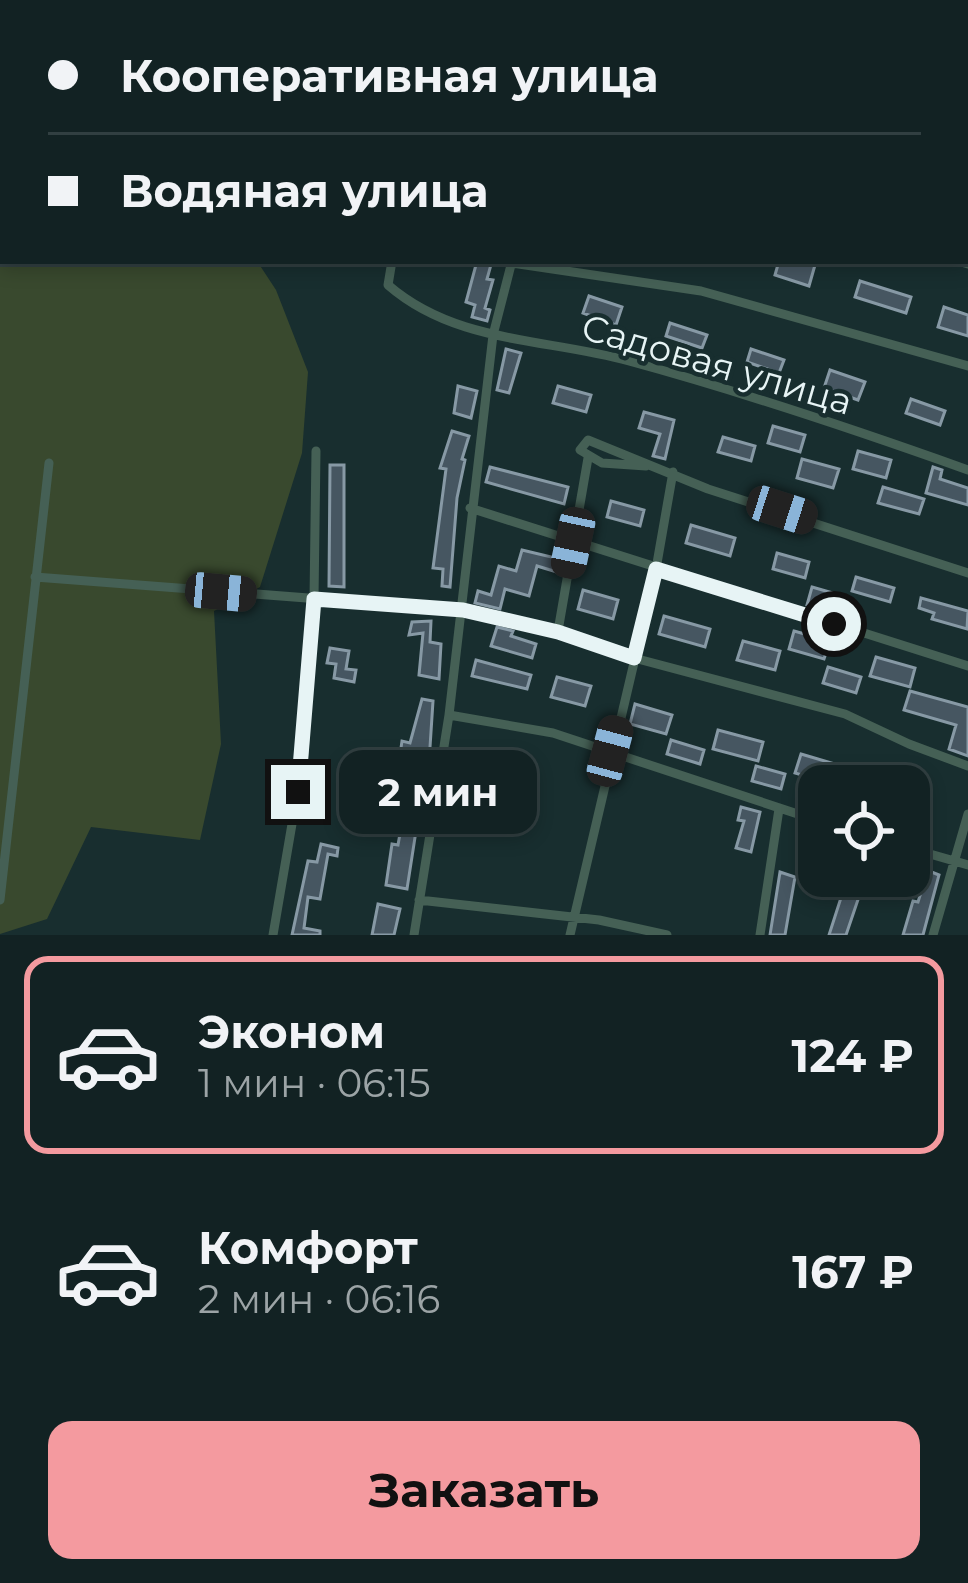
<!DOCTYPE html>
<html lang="ru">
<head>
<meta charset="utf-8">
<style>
	:root { --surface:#122223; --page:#1b2a2b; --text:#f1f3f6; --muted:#9ca4a6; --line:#313f41; --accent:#f49a9f }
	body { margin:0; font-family:Montserrat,sans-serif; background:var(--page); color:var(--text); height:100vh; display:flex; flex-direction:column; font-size:45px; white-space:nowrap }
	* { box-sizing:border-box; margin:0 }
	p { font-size:39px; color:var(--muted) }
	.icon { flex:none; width:66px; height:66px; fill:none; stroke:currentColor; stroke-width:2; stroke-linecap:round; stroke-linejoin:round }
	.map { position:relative; height:935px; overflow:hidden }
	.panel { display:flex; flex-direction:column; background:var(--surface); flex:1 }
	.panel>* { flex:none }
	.guide { position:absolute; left:0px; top:0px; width:969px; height:264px; box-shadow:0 6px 18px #0003,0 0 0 3px var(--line); display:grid; align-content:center; height:264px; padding:0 48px; background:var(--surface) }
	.tools { position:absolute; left:798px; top:765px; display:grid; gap:24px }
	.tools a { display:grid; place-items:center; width:132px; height:132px; border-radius:24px; background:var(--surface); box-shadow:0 6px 18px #0003,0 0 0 3px var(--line); font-size:60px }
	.end { position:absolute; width:54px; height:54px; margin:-27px; border:15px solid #e7f4f5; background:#111; box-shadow:0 0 0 6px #111 }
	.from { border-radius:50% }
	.bubble { position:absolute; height:84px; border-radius:24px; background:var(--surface); box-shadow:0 6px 18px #0003,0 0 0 3px var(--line); font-size:39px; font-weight:700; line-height:84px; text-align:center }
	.car { position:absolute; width:36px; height:72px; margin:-36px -18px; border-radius:15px; box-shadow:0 0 9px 3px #0007; background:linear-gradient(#222 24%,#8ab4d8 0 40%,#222 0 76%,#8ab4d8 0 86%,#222 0) }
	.guide b { display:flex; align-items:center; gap:42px; height:114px; font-size:45px }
	.guide b+b { border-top:3px solid var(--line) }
	.guide i { width:30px; height:30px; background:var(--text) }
	ul { padding:21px 0 0; list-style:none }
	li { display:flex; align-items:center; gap:36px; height:198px; margin:0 24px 18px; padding:0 24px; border:6px solid transparent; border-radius:24px }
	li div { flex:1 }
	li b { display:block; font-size:45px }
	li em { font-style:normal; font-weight:700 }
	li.current { border-color:var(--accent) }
	li>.icon { width:108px; height:108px; stroke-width:1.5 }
	.primary-button { display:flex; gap:24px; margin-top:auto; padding:24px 48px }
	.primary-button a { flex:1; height:138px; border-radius:24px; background:var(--accent); color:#111; font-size:48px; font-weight:700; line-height:138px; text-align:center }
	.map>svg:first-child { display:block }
	.green { fill:#39492e }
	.building { fill:#465661; stroke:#8799a5; stroke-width:3 }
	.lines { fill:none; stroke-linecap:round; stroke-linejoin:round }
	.minor { stroke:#456055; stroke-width:9 }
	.route { stroke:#e7f4f5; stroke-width:15 }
	.labels { text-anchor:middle; stroke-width:9; stroke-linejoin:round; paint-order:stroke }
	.street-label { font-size:36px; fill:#e7f4f5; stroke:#182e2f }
</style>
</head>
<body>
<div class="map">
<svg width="968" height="935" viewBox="0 0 968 935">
	<rect width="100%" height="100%" fill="#182e2f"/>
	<path class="green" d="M0 0 36 3H3V261H257L276 290 308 372 302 453 260 587 214 611 221 744 200 840 91 827 47 919 0 934Z"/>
	<path class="building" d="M477 261H492L487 279 493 280 485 308 490 310 487 321 472 317 475 305 466 302Z
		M779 261 815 265 809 286 775 275Z
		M860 281 911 297 906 313 855 297Z
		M589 296 622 307 616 325 583 313Z
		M944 307 968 315V336L938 327Z
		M670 323 707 335 702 348 666 336Z
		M506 349 521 353 509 393 497 390Z
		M751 349 784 360 779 373 747 362Z
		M830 370 865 382 858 400 824 388Z
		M458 386 477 391 471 418 454 413Z
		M558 386 591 395 586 412 553 403Z
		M911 399 945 411 940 425 906 413Z
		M644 412 674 420 665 459 653 456 660 434 639 428Z
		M773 426 805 435 800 452 768 443Z
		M452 431 469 436 462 459 465 460 457 498 450 587 442 586 443 569 433 568 446 469 440 468Z
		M723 437 755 446 751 461 718 452Z
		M858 451 891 460 886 478 853 469Z
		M802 459 839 469 833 488 797 478Z
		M330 465H344V587L329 586Z
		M490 467 568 487 564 504 486 482Z
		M933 467 942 470 940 479 968 488V505L926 493Z
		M883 487 924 499 919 514 878 503Z
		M611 501 644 510 640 526 607 517Z
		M691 525 735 538 730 556 686 543Z
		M522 550 560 559 557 572 537 566 529 596 505 589 500 609 475 603 478 591 491 595 499 566 516 571Z
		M777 553 809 562 805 578 773 569Z
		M856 577 894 588 890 602 852 591Z
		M812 587 840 595 835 613 807 605Z
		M583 590 618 600 613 619 578 609Z
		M921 598 968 611 967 629 932 619 934 613 919 608Z
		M664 616 710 629 705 647 659 634Z
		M431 621 430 642 441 644 439 679 419 675 423 633 409 635 412 622Z
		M497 627 513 631 511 636 536 644 532 658 491 646Z
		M794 631 830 641 824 659 789 649Z
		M743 641 780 651 775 670 737 660Z
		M330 648 349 651 346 669 356 670 354 682 334 678 336 664 327 663Z
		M876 657 915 668 910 687 870 676Z
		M476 660 531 675 527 689 472 676Z
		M828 667 861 677 856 693 823 683Z
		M557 677 591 686 585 706 551 697Z
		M910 691 968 707V756L949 749 956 725 904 710Z
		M422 699 433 701 430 747 414 815 397 812 406 784 396 782 402 741 410 743Z
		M635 704 672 715 666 734 630 724Z
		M718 730 763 742 758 761 713 749Z
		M671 740 704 750 700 764 667 754Z
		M801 754 845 767 839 786 795 773Z
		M756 766 785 774 781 789 752 781Z
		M454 768 470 771 466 803 450 800Z
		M741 807 760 812 751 852 736 848 744 821 738 820Z
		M401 828 416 831 407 889 386 885 392 844 398 845Z
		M321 844 338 848 337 856 328 854 320 899 308 897 304 928 320 931V935H292L308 861 317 862Z
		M914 865 939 875 923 935H903L913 901 918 902 923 886 909 882Z
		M780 872 795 877 785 935H770Z
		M848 876H866L846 935H829Z
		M378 904 400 909 394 935H372Z"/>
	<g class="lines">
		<path class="minor" d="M136 0 138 3
			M763 0 773 3
			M170 3V0
			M251 3 252 0
			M354 3 355 0
			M451 3 452 0
			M590 3 591 0
			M966 59 968 60
			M966 155 968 156
			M392 261 388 285C456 344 546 338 629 361 743 392 856 430 968 470
			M958 261 968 264
			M512 263 701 291 968 366
			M646 466 602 463 580 450 588 440 708 489 968 573
			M470 508 968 666
			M35 577 463 610 558 631 634 658 845 714 909 744 968 766
			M558 631 588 458
			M449 715 553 733 819 821
			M909 848 968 865
			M0 900 49 463
			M419 900 599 920 667 935
			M273 935 304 754 314 599 316 451
			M414 935 449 715 493 335 512 261
			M570 935 656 569 673 472
			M760 935 779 809
			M933 935 968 814"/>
	</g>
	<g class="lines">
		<path class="route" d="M298 792 314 599 463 610 558 632 634 658 656 569 834 624"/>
	</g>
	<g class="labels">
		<g class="street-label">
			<text transform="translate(717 364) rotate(16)" y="13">Садовая улица</text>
		</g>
	</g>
</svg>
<div class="tools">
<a><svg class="icon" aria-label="locate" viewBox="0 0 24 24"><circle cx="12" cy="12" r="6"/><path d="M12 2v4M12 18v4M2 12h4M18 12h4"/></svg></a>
</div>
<i class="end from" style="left:834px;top:624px"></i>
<i class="end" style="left:298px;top:792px"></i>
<div class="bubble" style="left:339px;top:750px;width:198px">2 мин</div>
<i class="car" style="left:782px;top:510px;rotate:108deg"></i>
<i class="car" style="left:573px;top:543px;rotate:192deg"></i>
<i class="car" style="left:221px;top:592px;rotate:95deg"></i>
<i class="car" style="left:610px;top:751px;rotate:15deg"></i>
<div class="guide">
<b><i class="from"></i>Кооперативная улица</b>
<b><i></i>Водяная улица</b>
</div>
</div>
<section class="panel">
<ul>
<li class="current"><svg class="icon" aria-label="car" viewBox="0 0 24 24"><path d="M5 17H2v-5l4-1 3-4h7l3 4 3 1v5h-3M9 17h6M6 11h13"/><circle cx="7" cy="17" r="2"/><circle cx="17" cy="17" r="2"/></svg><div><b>Эконом</b><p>1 мин · 06:15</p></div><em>124 ₽</em></li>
<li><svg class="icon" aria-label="car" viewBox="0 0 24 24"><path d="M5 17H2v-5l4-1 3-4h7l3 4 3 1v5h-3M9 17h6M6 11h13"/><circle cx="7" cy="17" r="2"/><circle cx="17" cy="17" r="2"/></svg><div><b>Комфорт</b><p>2 мин · 06:16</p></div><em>167 ₽</em></li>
</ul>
<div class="primary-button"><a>Заказать</a></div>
</section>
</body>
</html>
